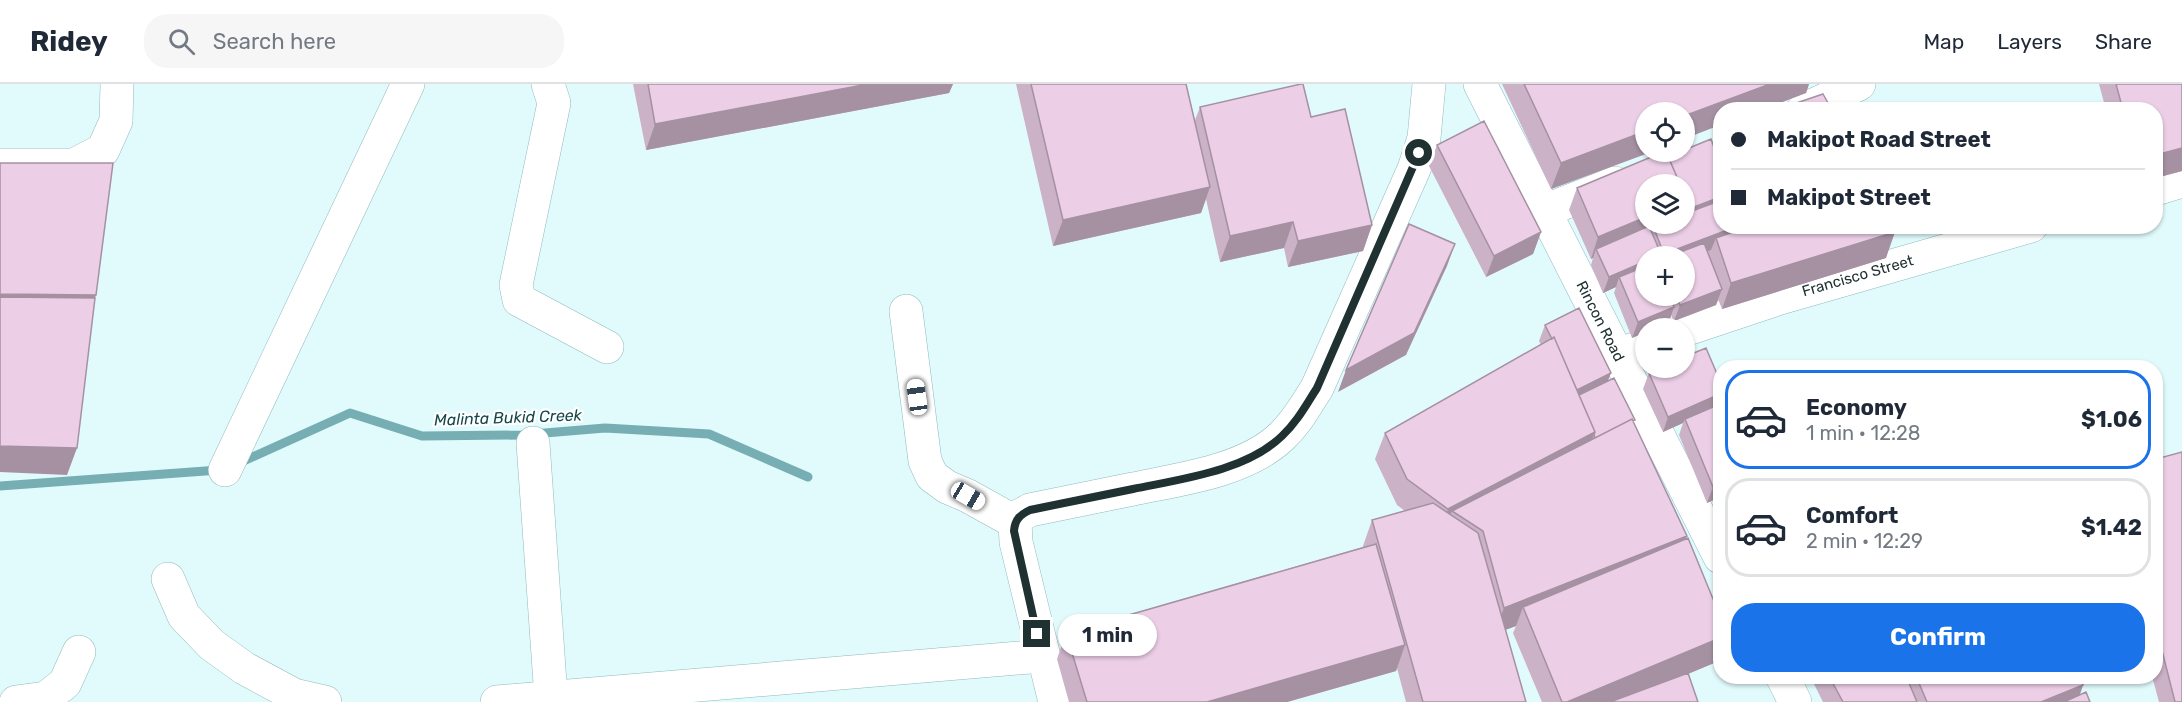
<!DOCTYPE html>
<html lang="en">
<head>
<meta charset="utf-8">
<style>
	:root { --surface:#fff; --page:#f6f6f7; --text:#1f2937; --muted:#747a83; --line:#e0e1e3; --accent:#1a73e8 }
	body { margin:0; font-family:Rubik,sans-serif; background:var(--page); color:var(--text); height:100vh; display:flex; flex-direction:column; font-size:22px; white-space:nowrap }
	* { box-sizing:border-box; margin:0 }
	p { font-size:20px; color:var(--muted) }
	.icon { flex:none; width:33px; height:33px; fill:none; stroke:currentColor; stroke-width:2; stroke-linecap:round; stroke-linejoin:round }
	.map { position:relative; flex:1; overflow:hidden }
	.drawer { position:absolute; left:1713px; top:276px; width:450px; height:324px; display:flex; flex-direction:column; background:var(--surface); border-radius:24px; box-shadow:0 2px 4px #0004 }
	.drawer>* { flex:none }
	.top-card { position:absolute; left:1713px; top:18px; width:450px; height:132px; border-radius:24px; box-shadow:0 2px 4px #0004; display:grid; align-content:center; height:132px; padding:0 18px; background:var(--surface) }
	.tools { position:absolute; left:1635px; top:18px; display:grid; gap:12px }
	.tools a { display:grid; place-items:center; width:60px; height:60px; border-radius:50%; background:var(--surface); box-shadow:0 2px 4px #0004; font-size:30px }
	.end { position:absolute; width:27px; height:27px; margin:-14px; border:8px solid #203132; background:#fff; box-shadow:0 0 0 3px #fff }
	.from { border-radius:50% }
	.bubble { position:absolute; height:42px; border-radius:21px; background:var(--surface); box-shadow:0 2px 4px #0004; font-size:20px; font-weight:700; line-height:42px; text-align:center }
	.car { position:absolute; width:18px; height:36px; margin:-18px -9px; border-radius:8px; box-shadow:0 0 4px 2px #0007; background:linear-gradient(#fff 24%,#345 0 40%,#fff 0 76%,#345 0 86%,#fff 0) }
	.top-card b { display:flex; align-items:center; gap:21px; height:57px; font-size:22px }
	.top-card b+b { border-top:2px solid var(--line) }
	.top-card i { width:15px; height:15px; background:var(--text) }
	ul { padding:10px 0 0; list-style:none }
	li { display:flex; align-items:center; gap:18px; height:99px; margin:0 12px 9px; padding:0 6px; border:3px solid var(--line); border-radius:24px }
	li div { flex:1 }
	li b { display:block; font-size:22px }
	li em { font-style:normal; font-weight:700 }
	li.current { border-color:var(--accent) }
	li>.icon { width:54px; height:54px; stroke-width:1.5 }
	.cta { display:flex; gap:12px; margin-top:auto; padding:12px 18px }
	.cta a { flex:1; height:69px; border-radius:24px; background:var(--accent); color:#fff; font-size:24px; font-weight:700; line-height:69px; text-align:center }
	header { display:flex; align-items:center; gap:36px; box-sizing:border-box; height:84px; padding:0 30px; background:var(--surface); border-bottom:2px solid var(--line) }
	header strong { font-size:28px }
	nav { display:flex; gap:33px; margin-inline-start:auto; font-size:21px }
	.search { width:420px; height:54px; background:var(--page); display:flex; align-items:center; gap:15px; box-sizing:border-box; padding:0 21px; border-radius:24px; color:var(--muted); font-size:22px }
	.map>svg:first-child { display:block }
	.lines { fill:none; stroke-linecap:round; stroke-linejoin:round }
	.stream { stroke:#77aeb3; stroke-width:9 }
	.minor-casing { stroke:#90babe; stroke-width:34 }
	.minor { stroke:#fff; stroke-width:33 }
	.wall { fill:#cbb2c7; fill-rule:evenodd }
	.shaded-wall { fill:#a591a2 }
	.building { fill:#eccfe7; stroke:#a591a2; stroke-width:1.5 }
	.route { stroke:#203132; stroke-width:8 }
	.labels { text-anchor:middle; stroke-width:4.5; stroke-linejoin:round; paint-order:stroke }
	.street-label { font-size:15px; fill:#203132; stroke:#fff }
	.water-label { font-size:16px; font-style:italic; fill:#14474b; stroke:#fff }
</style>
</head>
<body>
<header>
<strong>Ridey</strong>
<div class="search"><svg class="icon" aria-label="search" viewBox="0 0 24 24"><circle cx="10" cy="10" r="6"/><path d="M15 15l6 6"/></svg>Search here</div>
<nav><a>Map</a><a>Layers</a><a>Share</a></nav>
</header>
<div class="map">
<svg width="2182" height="618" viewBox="0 0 2182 618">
	<rect width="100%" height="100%" fill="#e1fbfd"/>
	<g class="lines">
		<path class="stream" d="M237 380 350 329 422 352 521 351 605 344 709 350 808 393
			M0 402 219 386"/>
		<g class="minor-casing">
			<g id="minor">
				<path d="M548 0 554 19 516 201 519 216 607 263"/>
				<path id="s1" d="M1480 0 1720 473"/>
				<path d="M1803 26 1859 0"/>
				<path d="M0 81H74L103 66 116 37 117 0"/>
				<path d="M2156 105 2182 97"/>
				<path d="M1544 127 1615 99"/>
				<path d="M906 227 925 377 932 392 947 403 968 412 1015 438"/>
				<path id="s2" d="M1684 246 1777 215 2031 142"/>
				<path d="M1617 271 1646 261"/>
				<path d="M533 359 551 613"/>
				<path d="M225 386 408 0"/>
				<path d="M1015 438 1021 431 1030 426C1065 419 1099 412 1133 405 1181 395 1246 387 1282 352 1297 338 1306 321 1317 304L1414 85 1424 54 1429 0"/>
				<path d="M1015 438 1016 458 1055 618"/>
				<path d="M168 495 184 532 212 561 244 584 294 611 325 618"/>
				<path d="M1782 592 1795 618"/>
				<path d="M16 618 46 614 65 599 79 568"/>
				<path d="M497 618 1042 572"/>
			</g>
		</g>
		<use href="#minor" class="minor"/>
	</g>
	<path class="wall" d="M633 0H953L949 9 646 66Z
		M1016 0H1186L1195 36 1200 23 1311 33 1372 141 1363 167 1288 183 1284 164 1220 178 1206 115 1201 129 1053 162Z
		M1502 0H1809L1806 9 1646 68H1651L1551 105Z
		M2099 0H2182V87L2156 94V26H2106Z
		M1720 48V142L1730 145 1729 150 1739 146 1737 142H1893L1886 174 1722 225 1718 215 1716 221 1674 237 1671 231 1669 238 1646 244V248L1632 254 1614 209 1616 203 1603 209 1591 181 1593 174 1591 175 1569 126 1577 104 1668 73 1715 64ZM1684 100V140H1646ZM1646 172H1684V212H1646Z
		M1437 61 1541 148 1533 170 1486 193 1429 82Z
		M1545 241 1608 297 1634 339 1720 532V573L1719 577 1688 590 1698 618H1542L1513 549 1516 542 1505 546 1526 618H1406L1397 584 1396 587 1287 618H1069L1057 575 1066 549 1363 463V462L1372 436 1405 427 1397 421 1375 375 1385 349 1541 261 1539 257Z
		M1649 289 1720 297V433L1715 422 1718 414 1707 419 1679 351 1683 339 1663 348 1643 305Z
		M2156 375 2182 618H2159L2152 592H2156Z
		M1810 592H2081L2083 601 2080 611 2090 618H1823Z"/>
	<path class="shaded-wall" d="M868 0H953L949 9 646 66 655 40Z
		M1770 0H1809L1806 9 1762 26H1720V41L1684 55V32Z
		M1646 47V68H1651L1551 105 1561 79Z
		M2182 64V87L2156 94V71Z
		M1210 103 1201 129 1053 162 1063 136Z
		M1720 113V126L1684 136 1689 125Z
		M1646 133V140H1673L1653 142 1650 149 1596 165 1593 174 1591 175 1598 153Z
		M1293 138 1284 164 1220 178 1230 152Z
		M1372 141 1363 167 1288 183 1298 157Z
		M1730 145 1724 161 1716 154 1711 166 1684 176V172H1663L1664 170Z
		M1541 148 1533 170 1486 193 1494 172Z
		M1895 148 1886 174 1722 225 1731 199Z
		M1455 160 1447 182 1406 271 1338 308 1346 286Z
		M1646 177V190L1619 193 1616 203 1603 209 1609 193Z
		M1722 205 1716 221 1674 237 1680 221Z
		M0 210 96 211 87 237 0 236Z
		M1674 223 1669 238 1654 244H1646V248L1632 254 1638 238Z
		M1611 289 1605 305 1572 321 1577 306Z
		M1720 310V321L1685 335 1683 339 1663 348 1668 333Z
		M1595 348 1585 374 1452 427 1444 448 1439 451 1448 425Z
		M0 362 77 364 67 391 0 388Z
		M1720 400V407L1718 414 1707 419 1713 403Z
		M1687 452 1677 478 1523 523 1516 542 1494 550 1504 524Z
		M1720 554V573L1719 577 1620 618H1567Z
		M1405 561 1396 587 1287 618H1207Z
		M2083 601 2077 618H2041Z"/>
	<path class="building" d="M648 0H868L655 40Z
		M1031 0H1186L1210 103 1063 136Z
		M1301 0H1303L1311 33 1345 25 1372 141 1298 157 1293 138 1230 152 1200 23Z
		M1524 0H1770L1684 32V28H1646V47L1561 79Z
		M2116 0H2182V64L2156 71V26H2123Z
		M1823 10 1832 26H1776Z
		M1484 37 1541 148 1494 172 1437 61Z
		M1711 55 1720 80V113L1689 125 1684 111V100H1680L1668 72 1679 68H1684V66Z
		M1663 68H1666L1680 100H1646V133L1598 153 1577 104Z
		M0 79H113L96 211 0 210Z
		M1719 117 1720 121V142H1729L1730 145 1664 170 1653 142 1659 140H1684V130Z
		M1409 140 1455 160 1414 249 1346 286Z
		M1649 142 1661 170 1655 172H1646V177L1609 193 1596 165Z
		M1750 142H1893L1895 148 1731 199 1716 154Z
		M1704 159 1722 205 1680 221 1676 212H1684V172H1670Z
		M1646 182V212H1670L1674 223 1638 238 1619 193Z
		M0 213 95 214 77 364 0 362Z
		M1579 224 1611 289 1577 306 1554 253 1552 255 1545 241Z
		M1554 253 1595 348 1448 425 1407 395 1385 349Z
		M1706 264 1720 297V310L1668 333 1649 289 1662 284H1684V273Z
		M1614 294 1635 336 1633 337 1632 335 1595 354 1594 351 1595 348 1579 311Z
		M1720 320V400L1713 403 1685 335Z
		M1632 335 1687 452 1504 524 1483 447 1452 427Z
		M2182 368V618H2175L2156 543V375Z
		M1433 419 1478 449 1526 618H1423L1372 436Z
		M1688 454 1720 532V554L1567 618H1562L1523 523Z
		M1376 460 1405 561 1207 618H1087L1066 549Z
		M1688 589 1698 618H1610Z
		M1829 592H1906L1917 618H1843Z
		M1916 592H2081L2083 601 2041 618H1927Z
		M2086 608 2090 618H2064Z"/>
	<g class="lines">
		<path class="route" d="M1037 550 1014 447C1015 435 1020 431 1030 426 1065 419 1099 412 1133 405 1181 395 1246 387 1282 352 1297 338 1306 321 1317 304L1419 69"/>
	</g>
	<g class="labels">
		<g class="street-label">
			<text dy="5" stroke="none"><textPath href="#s2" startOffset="182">Francisco Street</textPath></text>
			<text dy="5" stroke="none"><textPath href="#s1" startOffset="266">Rincon Road</textPath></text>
		</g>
		<g class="water-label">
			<text transform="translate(508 333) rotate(-2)" y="6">Malinta Bukid Creek</text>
		</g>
	</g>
</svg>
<div class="tools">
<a><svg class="icon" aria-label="locate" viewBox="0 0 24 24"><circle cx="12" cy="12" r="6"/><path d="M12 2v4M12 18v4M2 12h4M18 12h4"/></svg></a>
<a><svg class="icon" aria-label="layers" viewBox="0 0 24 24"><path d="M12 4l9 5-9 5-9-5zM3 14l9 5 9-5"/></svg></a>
<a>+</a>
<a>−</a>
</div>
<i class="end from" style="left:1419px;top:69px"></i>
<i class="end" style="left:1037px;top:550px"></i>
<div class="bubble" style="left:1058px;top:530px;width:99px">1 min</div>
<i class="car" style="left:917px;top:313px;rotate:352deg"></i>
<i class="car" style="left:968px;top:412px;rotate:120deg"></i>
<div class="top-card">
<b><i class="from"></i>Makipot Road Street</b>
<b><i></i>Makipot Street</b>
</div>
<section class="drawer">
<ul>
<li class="current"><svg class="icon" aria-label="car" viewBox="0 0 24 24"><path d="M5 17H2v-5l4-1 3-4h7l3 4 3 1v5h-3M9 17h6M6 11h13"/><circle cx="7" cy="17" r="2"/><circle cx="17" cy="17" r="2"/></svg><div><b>Economy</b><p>1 min · 12:28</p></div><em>$1.06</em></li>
<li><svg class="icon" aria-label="car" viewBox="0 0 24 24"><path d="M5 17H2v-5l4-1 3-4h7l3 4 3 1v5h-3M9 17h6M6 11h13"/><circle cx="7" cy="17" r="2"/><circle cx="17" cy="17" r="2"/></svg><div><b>Comfort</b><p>2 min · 12:29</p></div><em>$1.42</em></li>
</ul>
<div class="cta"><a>Confirm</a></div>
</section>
</div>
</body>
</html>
